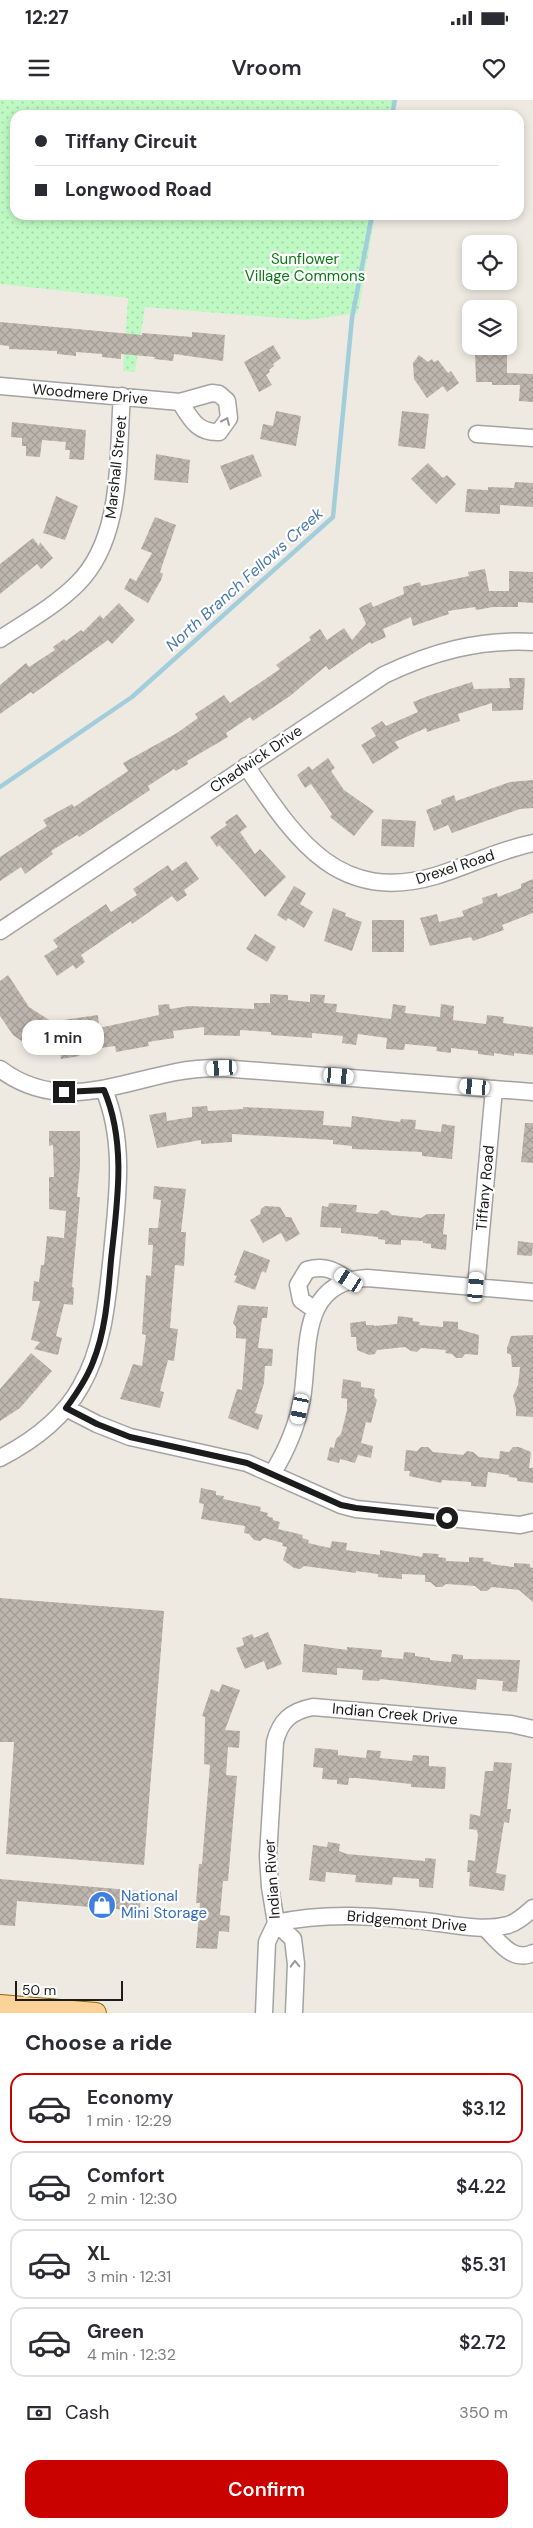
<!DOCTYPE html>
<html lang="en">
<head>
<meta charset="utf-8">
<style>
	:root { --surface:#fff; --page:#f2f2f3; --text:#2b2b33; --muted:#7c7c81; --line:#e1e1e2; --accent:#c90200 }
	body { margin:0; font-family:"DM Sans",sans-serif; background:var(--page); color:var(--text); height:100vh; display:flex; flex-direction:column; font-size:19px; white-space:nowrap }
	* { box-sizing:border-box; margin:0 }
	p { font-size:16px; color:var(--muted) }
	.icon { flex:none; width:28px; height:28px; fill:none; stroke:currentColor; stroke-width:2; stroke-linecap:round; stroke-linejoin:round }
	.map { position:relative; height:1913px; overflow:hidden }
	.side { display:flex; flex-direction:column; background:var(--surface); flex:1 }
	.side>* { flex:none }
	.guide { position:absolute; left:10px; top:10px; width:514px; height:110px; border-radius:15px; box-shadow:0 2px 8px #0003; display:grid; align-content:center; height:110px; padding:0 25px; background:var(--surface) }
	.buttons { position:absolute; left:462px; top:135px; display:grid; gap:10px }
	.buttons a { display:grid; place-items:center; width:55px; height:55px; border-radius:10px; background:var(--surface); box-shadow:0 2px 8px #0003; font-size:25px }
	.scale { position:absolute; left:15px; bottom:12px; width:108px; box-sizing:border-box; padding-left:5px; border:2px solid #1c1c1c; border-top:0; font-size:14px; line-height:18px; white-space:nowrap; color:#1c1c1c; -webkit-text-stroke:4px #fff; paint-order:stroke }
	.end { position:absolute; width:22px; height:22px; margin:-11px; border:6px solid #1c1c1c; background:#fff; box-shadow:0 0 0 2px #fff }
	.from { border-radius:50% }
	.bubble { position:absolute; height:35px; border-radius:15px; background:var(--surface); box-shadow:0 2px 8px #0003; font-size:16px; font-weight:600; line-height:35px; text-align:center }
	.car { position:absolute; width:15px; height:30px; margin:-15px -8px; border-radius:6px; box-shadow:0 0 4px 1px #0007; background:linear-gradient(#fff 24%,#345 0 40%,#fff 0 76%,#345 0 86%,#fff 0) }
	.guide b { display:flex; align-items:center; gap:18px; height:48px; font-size:19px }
	.guide b+b { border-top:1px solid var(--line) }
	.guide i { width:12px; height:12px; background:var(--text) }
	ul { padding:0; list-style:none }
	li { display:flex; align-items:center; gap:15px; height:70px; margin:0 10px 8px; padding:0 15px; border:2px solid var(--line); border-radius:15px }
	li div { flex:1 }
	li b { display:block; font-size:19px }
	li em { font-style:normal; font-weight:600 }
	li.selected { border-color:var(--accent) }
	li>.icon { width:45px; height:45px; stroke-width:1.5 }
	h2 { padding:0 25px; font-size:22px; line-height:60px }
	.pay { display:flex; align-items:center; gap:12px; height:55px; padding:0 25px; font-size:19px }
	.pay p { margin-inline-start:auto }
	.button { display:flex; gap:10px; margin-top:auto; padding:10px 25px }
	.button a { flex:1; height:58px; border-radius:15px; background:var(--accent); color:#fff; font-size:20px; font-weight:600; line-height:58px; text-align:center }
	.status { display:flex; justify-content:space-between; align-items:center; height:35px; padding:0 25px; background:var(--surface); direction:ltr }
	.status svg { height:14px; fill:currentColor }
	header { display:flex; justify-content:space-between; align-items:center; height:65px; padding:0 25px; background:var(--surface); font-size:22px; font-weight:600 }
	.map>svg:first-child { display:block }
	.park { fill:url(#park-dots) }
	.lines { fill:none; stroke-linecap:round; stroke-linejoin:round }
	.stream { stroke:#a2cedc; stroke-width:4.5 }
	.building { fill:url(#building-cross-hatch) }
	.minor-casing { stroke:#a3a3a3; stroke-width:19 }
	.major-casing { stroke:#956500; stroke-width:22 }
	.minor { stroke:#fff; stroke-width:16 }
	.major { stroke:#fcd299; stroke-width:20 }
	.oneway { stroke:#999 }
	.route { stroke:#1c1c1c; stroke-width:6 }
	.labels { text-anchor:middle; stroke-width:4.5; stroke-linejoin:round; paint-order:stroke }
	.park-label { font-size:15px; fill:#0b7a15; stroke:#fff }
	.street-label { font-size:15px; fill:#1c1c1c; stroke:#fff }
	.shop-label { font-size:15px; fill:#366cbe; stroke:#fff; text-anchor:start }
	.water-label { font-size:16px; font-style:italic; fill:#4979ac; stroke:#fff }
</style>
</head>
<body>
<div class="status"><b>12:27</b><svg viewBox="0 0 49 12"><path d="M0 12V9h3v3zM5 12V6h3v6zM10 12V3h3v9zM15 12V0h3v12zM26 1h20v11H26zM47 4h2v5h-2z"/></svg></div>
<header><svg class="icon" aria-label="menu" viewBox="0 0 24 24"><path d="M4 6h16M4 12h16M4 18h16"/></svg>Vroom<svg class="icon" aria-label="heart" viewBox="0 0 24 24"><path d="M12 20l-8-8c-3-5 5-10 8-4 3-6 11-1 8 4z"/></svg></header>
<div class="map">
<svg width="533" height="1913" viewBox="0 0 533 1913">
	<defs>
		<pattern id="park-dots" width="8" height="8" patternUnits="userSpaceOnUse" patternTransform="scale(1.25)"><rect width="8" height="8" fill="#bef9c3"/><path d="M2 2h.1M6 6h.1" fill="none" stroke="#a3d5a7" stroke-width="1.8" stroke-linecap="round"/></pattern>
		<pattern id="building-cross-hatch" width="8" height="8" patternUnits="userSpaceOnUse" patternTransform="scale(1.25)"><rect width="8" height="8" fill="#beb6ae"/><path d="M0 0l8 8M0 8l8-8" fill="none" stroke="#a39c95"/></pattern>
	</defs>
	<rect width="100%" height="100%" fill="#eeeae2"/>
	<path class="park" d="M0 0H396L393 15H15V115H375L358 213 307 220 145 207 135 272 123 271 128 198 0 184Z"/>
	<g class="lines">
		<path class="stream" d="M392 15 395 0
			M0 687 132 597 333 417 352 218 372 115"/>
	</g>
	<path class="building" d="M0 222 142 235V233L192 237V232L225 235 223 261 174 254 173 261 154 259 155 257 121 254V259L102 257V254L76 252V256L57 254V251L9 249V246L0 245Z
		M273 245 281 258 273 264 274 266 269 270 270 272 266 275 272 285 259 292 244 262Z
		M475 253H507V273L533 274V302L519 301 520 285H492V282H476Z
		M419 255 428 262 432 259 434 262 438 260 448 273 451 271 459 283 447 292 443 286 427 298 414 279 413 263Z
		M276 311 301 316 296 346 260 339 263 324 273 326Z
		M402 311 429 314 425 349 398 346Z
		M12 322 86 330 84 360 69 359 70 350H65L66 342 42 340 40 357 26 356V346H22V338L11 337Z
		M156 354 190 360 188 383 154 380Z
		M253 354 262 376 230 390 220 366Z
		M428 363 443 378 447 375 456 384 436 404 411 379Z
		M515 382 533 383V407L500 405V414L465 412 467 389 488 390V387L514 388Z
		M56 396 78 406 65 440 43 433Z
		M155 417 176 425 160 472 163 474 161 480 148 503 124 489 130 478 136 481 152 453 141 449Z
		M33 438 39 446 40 442 53 458 41 469 37 464 0 494V464Z
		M485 469 489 491H509V471L533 472V503L518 502V507H493L476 510 475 507 448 511 449 514 413 526 411 517 383 529 386 537 371 544 370 542 329 570 326 566 290 596 253 621 250 617 226 633 228 637 187 661 188 664 176 671 174 669 148 686 150 690 79 737 77 735 51 751 53 754 25 774 21 767 0 781V757L47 726 43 720 72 704 74 707 128 671 123 663 177 633 198 618 195 614 224 595 230 603 280 569 276 565 311 540 309 537 320 529 327 540 344 528 352 540 366 524 359 508 371 502 373 507 404 494 403 487 420 482 421 486 469 476 468 472Z
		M119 503 135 520 112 544 108 540 33 594 31 592 0 614V585L26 563 29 567 55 550 53 547 64 539 66 541 81 530 83 532 100 515 103 519Z
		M509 578H525L523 610 492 611V603L458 614 460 621 427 632 426 628 395 642 399 648 373 664 361 645 376 636 371 628 382 621 386 626 418 612 413 602 428 596 472 582 474 589 510 588Z
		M328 658 335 668 331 671 344 690 374 711 354 736 330 717 332 714 311 684 305 688 297 675 309 666 312 670Z
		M533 680V708L520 709 452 733 448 725 434 731 426 710 442 704 441 700 454 695 456 701 510 682Z
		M237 714 247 727 240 732 255 754 260 749 286 777 265 797 219 745 217 747 210 737 227 725 225 722Z
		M382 719 416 721 414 747 381 746Z
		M186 761 199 779 184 790 187 795 177 802 172 796 132 824 131 821 81 855 85 862 76 869 73 865 57 876 44 856 58 847 53 840 106 804 111 812 137 795 133 789 168 765 172 771Z
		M533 779V813L502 825 504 830 473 841 471 837 430 846 420 818 437 814 439 822 464 816 462 811 483 803 482 798 497 793 498 797 521 788V784Z
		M294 786 306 793 300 804 313 812 304 828 288 818 286 821 277 815Z
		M333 808 346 813 345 816 362 822 352 851 324 841Z
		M372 820H404V852H372Z
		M255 834 276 847 267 862 246 849Z
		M8 875 29 907 57 925 56 921 98 915 99 928 159 915 158 905 169 904 170 909 189 906 254 909V903H270V894L288 895V900L310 902V894L325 895 324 903 337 904 336 912 391 919 393 904 406 906 405 913 440 917 441 904 454 906 453 920 486 924 487 915 504 917 503 923 533 927V955L514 953V956L494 953V956L478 954V951L451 948V953L436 951 437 947 405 944 404 950 386 949 387 938 358 934 356 945 342 943 343 936 312 933V938L271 935V932L240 930V936L204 935V927L173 931 174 938 148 942 149 946 116 952 115 946 78 951 79 956 61 959 57 925 44 946 27 935 23 942 13 935 0 916V881Z
		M207 1006 208 1011 243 1009V1007L324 1011 323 1025 351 1027 352 1016 400 1022 401 1019 416 1020 415 1029 441 1032 442 1024 455 1026 452 1059 422 1056V1052L352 1049V1046L333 1044V1040L232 1034V1042L201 1044V1040L157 1048 149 1015 166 1012 167 1021 192 1017V1007Z
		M525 1023H533V1063L521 1062Z
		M49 1031H80V1066L77 1097H80L72 1187 74 1188 73 1205 64 1204 56 1236 62 1238 58 1255 34 1249 40 1242 31 1240 40 1201H32L34 1181 39 1182 41 1165H44L47 1136 64 1138 66 1111 49 1109V1077H54L53 1045 49 1046Z
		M154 1086 186 1089 181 1132H186L184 1166 175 1165 170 1228 178 1229 174 1261 168 1260 160 1291 164 1292 160 1308 120 1299 133 1264 142 1266 146 1235 142 1234 146 1175 151 1176 153 1145H148L149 1128H158L161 1100 153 1099Z
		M329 1103 357 1105 356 1112 377 1114 381 1110 388 1111 392 1115 421 1118 427 1114H445L443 1134 447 1135 446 1150 431 1148V1144L423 1143V1141L401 1140V1145L385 1144V1140L378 1139V1137L341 1133V1128L320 1127 322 1106 328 1107Z
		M265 1106 280 1107 286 1117H291L300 1134 286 1142 281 1133 263 1143 250 1120 260 1114 261 1109Z
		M518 1141 533 1143 532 1156 517 1155Z
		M244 1150 270 1160 266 1173 262 1171 255 1190 234 1182 237 1176 234 1175Z
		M238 1205 268 1207 267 1218H262L258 1248 273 1249 272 1266H265L264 1283 255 1313 263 1315 258 1330 228 1318 237 1289 242 1290 246 1239 236 1238V1227L233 1223Z
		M398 1216 413 1218V1221L420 1222 419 1225 443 1227V1221L458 1222V1229L479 1235 478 1255 465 1254 462 1258H456L452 1254 445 1253 446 1250 421 1248 417 1252 411 1251 405 1247 377 1250 375 1254 369 1255 357 1250 356 1237H351L350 1223 366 1221V1225H374V1226L397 1224Z
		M533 1235V1317L516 1316V1308L513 1296 518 1285 520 1267H512L511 1255 507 1253V1248L511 1236Z
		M31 1253 52 1271 20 1308 0 1321V1289Z
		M343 1279 361 1282V1287L375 1289 374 1296 377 1300 371 1323 366 1322 361 1343 373 1346 371 1358 358 1355 355 1363 340 1359 339 1363 327 1360 330 1347 334 1348 336 1339 341 1334 347 1310V1299L341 1298Z
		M421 1347H428L433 1352 463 1355 467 1351 473 1352 479 1357 499 1359 500 1351 509 1352 513 1347H519L531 1352 529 1368H533V1383L517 1381V1378L509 1377V1375L488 1372 486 1387 471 1386V1382L442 1380 441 1383 409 1376 410 1371H404L406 1350 417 1351Z
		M201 1388 216 1391V1395L224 1396 223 1399 261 1407 260 1411 268 1413 267 1416 273 1418V1420L280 1422 278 1429 303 1435 302 1438 309 1440 308 1443 330 1448 332 1441 347 1443 346 1450 380 1455V1450L422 1457 423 1453 439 1454 438 1457 446 1458V1461L469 1462V1457L484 1458 483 1461 491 1462V1464L514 1467V1463L530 1464V1467L533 1468V1502L519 1490 492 1487 487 1491H481L475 1486 446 1484 442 1487H436L430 1482H425V1475L402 1474V1479L378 1477V1474L356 1471V1473L304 1466 300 1469 294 1468 283 1460 287 1447 282 1446 283 1443 264 1438 260 1441 254 1440 249 1434 244 1433 245 1426 201 1419 204 1404 199 1403Z
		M0 1498 164 1511 144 1765 6 1754 14 1642H0Z
		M268 1532 282 1564 267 1570 264 1561 245 1569 236 1548 244 1545 242 1538 252 1534 254 1538Z
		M304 1544 347 1550V1547L382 1550 381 1557 403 1559 404 1552 415 1553V1556L430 1558V1560L451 1562 452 1554 463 1555V1559L520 1560 517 1592 502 1591 503 1581 477 1579 476 1590 380 1579 379 1581 362 1580 363 1570 337 1568V1575L302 1572Z
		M222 1584 240 1590 225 1630 240 1631 239 1648 228 1647 226 1675 237 1676 228 1781H223L220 1815 230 1816 229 1832 219 1831 217 1849 196 1848 200 1803H196L199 1764H202L210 1665 204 1664 205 1617 202 1616 211 1589 219 1592Z
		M315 1648 338 1650V1655L366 1658 367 1650 381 1651 380 1658 412 1661 413 1655 429 1656V1666L446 1667 445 1689 411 1687V1684L356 1678H349L348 1685 337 1684V1680L322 1679 323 1668 313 1667Z
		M494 1662 512 1663 507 1709H511L509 1723 504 1722 496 1773 506 1775 504 1791 469 1786 470 1772H467L468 1760 475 1761 478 1735 477 1730 469 1729 470 1714 480 1716 485 1671H493Z
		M328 1742 340 1744 339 1751 347 1754 425 1761V1758L436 1759 433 1788 419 1787V1779L393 1777 392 1785 355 1782 356 1775 326 1772 325 1782 309 1780 313 1745 327 1747Z
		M0 1779 141 1791 140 1811 17 1801 15 1826 0 1825Z"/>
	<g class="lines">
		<g class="minor-casing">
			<path id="minor" d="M0 286 180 302 212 293 219 294 227 301 229 318 219 332C197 333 191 319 180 302
				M477 334 533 338
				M0 539C26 522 55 506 77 484 124 438 117 357 122 296
				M246 666C294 736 336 805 435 776 468 766 499 750 533 743
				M0 831 384 575C432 552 479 539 533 542
				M0 969C57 1012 115 984 176 972 191 969 206 968 221 968L533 992
				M476 1187 494 989
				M315 1210 301 1200 298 1185 307 1170C325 1165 334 1170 349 1180
				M66 1308 97 1324 130 1337 247 1363 341 1405 356 1409 520 1425 533 1422
				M0 1358C33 1341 63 1319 81 1286 104 1246 107 1200 112 1154 117 1100 126 1042 104 990
				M272 1374C287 1350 297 1326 302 1299 310 1250 298 1182 367 1178L533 1192
				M276 1823C326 1812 374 1816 424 1821 451 1824 482 1832 508 1825 518 1822 525 1815 533 1808
				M276 1823 293 1839 296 1864 294 1913
				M485 1828C499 1841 512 1863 533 1853
				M264 1913 267 1842 276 1823 270 1787 268 1756 275 1642C280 1621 291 1611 313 1607L511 1624 533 1629"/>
		</g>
		<g class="major-casing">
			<path id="major" d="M0 1905 96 1913"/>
		</g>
		<use href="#minor" class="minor"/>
		<use href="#major" class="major"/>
	</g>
	<defs><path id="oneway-chevron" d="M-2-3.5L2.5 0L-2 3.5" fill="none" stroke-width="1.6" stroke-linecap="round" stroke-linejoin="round" transform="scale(1.25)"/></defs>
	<g class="oneway">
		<use href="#oneway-chevron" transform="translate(226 321) rotate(-66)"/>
		<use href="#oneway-chevron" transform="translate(295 1864) rotate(-92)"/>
	</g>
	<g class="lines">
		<path class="route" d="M64 992 104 990C127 1044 117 1104 111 1160 108 1194 106 1230 93 1262 87 1278 77 1293 66 1308L97 1324 130 1337 247 1363 341 1405 356 1408 447 1418"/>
	</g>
	<defs>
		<g id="shop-disc" transform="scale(1.4375)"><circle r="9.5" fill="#3f7fe0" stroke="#fff"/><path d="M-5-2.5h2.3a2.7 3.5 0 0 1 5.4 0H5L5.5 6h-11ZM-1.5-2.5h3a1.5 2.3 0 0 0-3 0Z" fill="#fff"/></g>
	</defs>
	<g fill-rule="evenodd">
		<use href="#shop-disc" x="102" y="1805"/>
	</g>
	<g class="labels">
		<g class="park-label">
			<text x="305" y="164">Sunflower<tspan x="305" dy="17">Village Commons</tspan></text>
		</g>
		<g class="street-label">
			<text transform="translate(90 294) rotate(5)" y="5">Woodmere Drive</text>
			<text transform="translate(116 367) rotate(-84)" y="5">Marshall Street</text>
			<text transform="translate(256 659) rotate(-34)" y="5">Chadwick Drive</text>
			<text transform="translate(455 767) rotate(-18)" y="5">Drexel Road</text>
			<text transform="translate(485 1088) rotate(-85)" y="5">Tiffany Road</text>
			<text transform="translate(395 1614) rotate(5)" y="5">Indian Creek Drive</text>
			<text transform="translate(272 1779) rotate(-94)" y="5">Indian River</text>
			<text transform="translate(407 1821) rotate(5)" y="5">Bridgemont Drive</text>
		</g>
		<g class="shop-label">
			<text x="121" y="1801">National<tspan x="121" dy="17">Mini Storage</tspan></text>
		</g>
		<g class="water-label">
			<text transform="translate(244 479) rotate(-42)" y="6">North Branch Fellows Creek</text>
		</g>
	</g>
</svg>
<div class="buttons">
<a><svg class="icon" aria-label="locate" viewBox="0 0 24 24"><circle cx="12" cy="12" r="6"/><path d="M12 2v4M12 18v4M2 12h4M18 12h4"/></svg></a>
<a><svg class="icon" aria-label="layers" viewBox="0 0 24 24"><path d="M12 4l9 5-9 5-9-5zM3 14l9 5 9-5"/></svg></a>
</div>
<div class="scale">50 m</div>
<i class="end from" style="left:447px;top:1418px"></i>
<i class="end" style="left:64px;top:992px"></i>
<div class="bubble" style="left:22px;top:920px;width:82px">1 min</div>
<i class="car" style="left:222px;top:968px;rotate:267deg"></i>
<i class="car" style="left:339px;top:976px;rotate:95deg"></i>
<i class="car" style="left:475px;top:987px;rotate:275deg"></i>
<i class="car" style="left:349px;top:1180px;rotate:303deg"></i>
<i class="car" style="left:476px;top:1187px;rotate:5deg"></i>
<i class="car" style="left:300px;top:1309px;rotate:191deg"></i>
<div class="guide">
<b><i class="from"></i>Tiffany Circuit</b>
<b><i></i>Longwood Road</b>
</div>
</div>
<section class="side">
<h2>Choose a ride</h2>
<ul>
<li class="selected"><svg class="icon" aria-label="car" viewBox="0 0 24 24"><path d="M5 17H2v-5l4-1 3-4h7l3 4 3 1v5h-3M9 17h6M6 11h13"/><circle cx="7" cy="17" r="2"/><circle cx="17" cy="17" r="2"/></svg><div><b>Economy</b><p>1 min · 12:29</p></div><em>$3.12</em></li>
<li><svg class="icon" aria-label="car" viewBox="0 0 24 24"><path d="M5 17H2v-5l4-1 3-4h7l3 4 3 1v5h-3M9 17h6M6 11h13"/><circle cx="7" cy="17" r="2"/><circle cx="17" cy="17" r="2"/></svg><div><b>Comfort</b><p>2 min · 12:30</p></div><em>$4.22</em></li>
<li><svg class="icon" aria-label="car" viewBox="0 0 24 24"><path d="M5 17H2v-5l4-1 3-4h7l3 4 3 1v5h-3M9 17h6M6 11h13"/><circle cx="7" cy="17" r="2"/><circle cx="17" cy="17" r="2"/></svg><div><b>XL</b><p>3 min · 12:31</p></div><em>$5.31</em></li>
<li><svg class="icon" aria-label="car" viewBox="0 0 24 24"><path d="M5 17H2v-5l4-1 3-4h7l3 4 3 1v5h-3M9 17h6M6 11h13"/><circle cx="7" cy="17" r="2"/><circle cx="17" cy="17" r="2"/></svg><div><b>Green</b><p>4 min · 12:32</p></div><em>$2.72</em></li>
</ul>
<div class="pay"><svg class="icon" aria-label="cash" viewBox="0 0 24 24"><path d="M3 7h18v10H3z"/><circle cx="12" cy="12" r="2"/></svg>Cash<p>350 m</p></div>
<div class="button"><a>Confirm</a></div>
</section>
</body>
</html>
